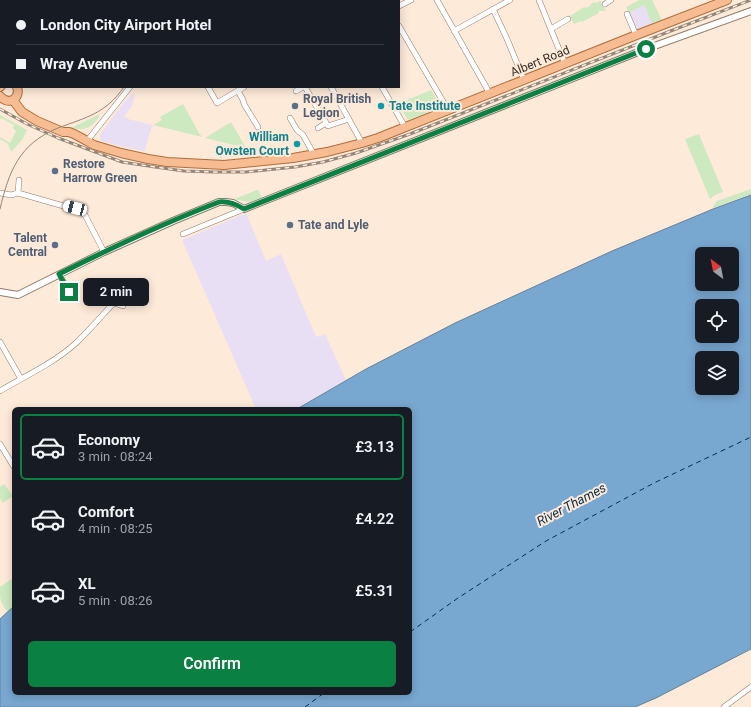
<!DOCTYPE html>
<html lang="en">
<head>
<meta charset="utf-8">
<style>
	:root { --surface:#171b24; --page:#242831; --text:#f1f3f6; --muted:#9ea1a6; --line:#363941; --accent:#0b8043 }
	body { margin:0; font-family:Roboto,sans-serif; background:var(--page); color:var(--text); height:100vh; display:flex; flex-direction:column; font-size:15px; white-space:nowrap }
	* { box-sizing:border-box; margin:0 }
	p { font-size:13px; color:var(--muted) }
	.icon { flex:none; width:22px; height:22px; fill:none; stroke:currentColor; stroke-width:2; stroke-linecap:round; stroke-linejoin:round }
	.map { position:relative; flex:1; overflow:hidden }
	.panel { position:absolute; left:12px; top:407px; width:400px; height:288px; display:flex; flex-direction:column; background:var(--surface); border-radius:6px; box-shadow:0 2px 10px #0003 }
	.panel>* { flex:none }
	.guide { position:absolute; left:0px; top:0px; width:400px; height:88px; box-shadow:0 2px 10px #0003; display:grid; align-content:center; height:88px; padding:0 16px; background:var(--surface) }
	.needle { width:26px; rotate:328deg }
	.buttons { position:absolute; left:695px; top:247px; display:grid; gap:8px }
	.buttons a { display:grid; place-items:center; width:44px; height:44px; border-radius:6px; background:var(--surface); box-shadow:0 2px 10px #0003; font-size:20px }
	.end { position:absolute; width:18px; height:18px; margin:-9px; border:5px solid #0b8043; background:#fff; box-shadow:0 0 0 2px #fff }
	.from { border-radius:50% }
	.bubble { position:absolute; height:28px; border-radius:6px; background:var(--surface); box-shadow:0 2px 10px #0003; font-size:13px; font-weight:600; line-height:28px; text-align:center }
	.car { position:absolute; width:12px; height:24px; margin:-12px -6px; border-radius:5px; box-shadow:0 0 3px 1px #0007; background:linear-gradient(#fff 24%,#345 0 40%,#fff 0 76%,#345 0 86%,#fff 0) }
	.guide b { display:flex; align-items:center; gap:14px; height:38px; font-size:15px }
	.guide b+b { border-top:1px solid var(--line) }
	.guide i { width:10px; height:10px; background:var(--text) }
	ul { padding:7px 0 0; list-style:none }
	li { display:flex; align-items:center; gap:12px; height:66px; margin:0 8px 6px; padding:0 8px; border:2px solid transparent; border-radius:6px }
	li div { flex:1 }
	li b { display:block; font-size:15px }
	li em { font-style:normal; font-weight:600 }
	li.active { border-color:var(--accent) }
	li>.icon { width:36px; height:36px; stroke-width:1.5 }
	.primary-button { display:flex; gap:8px; margin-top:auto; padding:8px 16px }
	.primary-button a { flex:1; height:46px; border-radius:6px; background:var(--accent); color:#fff; font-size:16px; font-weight:600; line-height:46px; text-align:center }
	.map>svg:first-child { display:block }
	.commercial { fill:#e9dff4 }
	.green { fill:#cce9c0 }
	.water { fill:#78a7d0; stroke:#64829c; fill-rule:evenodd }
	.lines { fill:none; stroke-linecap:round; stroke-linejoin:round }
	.ferry { stroke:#082e49; stroke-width:1; stroke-dasharray:5 4; stroke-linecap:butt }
	.taxiway { stroke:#c9b8a9; stroke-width:15 }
	.minor-casing { stroke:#917b69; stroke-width:6 }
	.tertiary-casing { stroke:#917b69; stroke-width:8 }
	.primary-casing { stroke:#b06d3b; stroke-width:10 }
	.minor { stroke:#fff; stroke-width:5 }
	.tertiary { stroke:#fff; stroke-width:6 }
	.primary { stroke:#f7bc91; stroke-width:8 }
	.tram { stroke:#948679; stroke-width:1 }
	.rail-casing { stroke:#948679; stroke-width:3 }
	.rail { stroke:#feead9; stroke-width:1.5; stroke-dasharray:4.5; stroke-linecap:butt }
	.route { stroke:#0b8043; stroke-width:5 }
	.service-dot { fill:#5c6f8a; stroke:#feead9; stroke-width:1.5 }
	.culture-dot { fill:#0f9aa8; stroke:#feead9; stroke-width:1.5 }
	.labels { text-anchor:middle; stroke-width:4; stroke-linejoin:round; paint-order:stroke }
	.street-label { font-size:12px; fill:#352c24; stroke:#feead9 }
	.service-label { font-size:12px; font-weight:bold; fill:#4e5e75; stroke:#feead9; text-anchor:start }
	.culture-label { font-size:12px; font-weight:bold; fill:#0d838f; stroke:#feead9; text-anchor:start }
	.water-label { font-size:13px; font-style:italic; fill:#082e49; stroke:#feead9 }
</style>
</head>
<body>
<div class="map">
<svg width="751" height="707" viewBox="0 0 751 707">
	<rect width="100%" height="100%" fill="#feead9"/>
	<path class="commercial" d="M644 5 653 24 639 30 637 29 629 13Z
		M134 93V100L132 106 124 116 128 119 153 125 149 135 145 151 123 147 105 142 102 141 100 138V135L103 130 125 101Z
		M246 213 266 261 281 254 316 337 325 334 346 380 297 409H256L182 240Z"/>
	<path class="green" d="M0 0H69L67 1H1V33L0 34Z
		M639 0H652L662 20 652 23 644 5 629 13 626 7Z
		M600 1 606 11H600L598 10 599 13 582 22 580 21 574 24 570 16 584 7 586 8 591 5V4L594 2 596 3Z
		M431 90 441 107 408 120 398 104Z
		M183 104 199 133 202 137 153 125 162 120 160 117Z
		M100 114C99 117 98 119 95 122 88 130 81 130 71 128Z
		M0 115 27 130 22 140 11 152 8 144 0 139V137L10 143 16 131 13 128 14 125 1 118 0 120Z
		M231 122 246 148 205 138Z
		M699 134 723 192 715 195 710 199 685 139Z
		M751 189V194L713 208V206L717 201Z
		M257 190 259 191 262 198 249 202 234 199Z
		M4 484 13 496 3 503 0 499V487Z
		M13 578 14 580V693L0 707V619L8 612C0 602 0 600 0 587Z"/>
	<path class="water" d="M751 195V649L656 698 635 707H0V619L14 606V693H410V409H297L366 369 455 323 612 251 713 209ZM702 254H732V284H702ZM702 306H732V336H702ZM702 358H732V388H702Z"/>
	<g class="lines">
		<path class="ferry" d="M410 632 458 598 546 541 654 483 751 437
			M305 707 324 693"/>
		<path class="taxiway" d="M83 1 87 0
			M0 41 1 40"/>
		<g class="minor-casing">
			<path id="minor" d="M437 0 490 94
				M539 0 565 64
				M250 1 252 0
				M605 4 611 0
				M399 6 411 0
				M493 9 507 39 524 80
				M627 14 636 35
				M399 26 448 110
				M551 29 568 19
				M454 31 510 0
				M208 87 217 103 244 87
				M305 87 328 126 349 119
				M331 87 362 143
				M382 87 405 127
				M238 91 243 100 244 104 258 127
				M296 91 303 87
				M290 118 297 130 303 135 312 151 313 154
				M318 128 326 123
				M87 141 130 87
				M0 193 11 195 18 193 81 211 85 215 104 252
				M18 193 19 180
				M183 234 244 209
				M59 274 69 292
				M0 342 21 379
				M0 391C25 376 54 363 76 343 89 331 101 316 114 303L123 306
				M0 444 14 467
				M724 707 751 687"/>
		</g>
		<g class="tertiary-casing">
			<path id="tertiary" d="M0 292 18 295 104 252 173 221 219 202H226L233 203 244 209 646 49 751 11"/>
		</g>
		<g class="primary-casing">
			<path id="primary" d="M0 87 1 86
				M0 96C8 106 21 99 17 87
				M13 100 22 112 37 121 63 132H69L74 134 87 141 94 145 121 153 148 159 167 162 224 165 293 158 327 152 362 143 378 138 639 34 727 0"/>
		</g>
		<use href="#minor" class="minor"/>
		<use href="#tertiary" class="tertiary"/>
		<use href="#primary" class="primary"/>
		<path class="tram" d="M240 1 241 0
			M0 209C9 171 19 144 58 128 87 117 105 114 124 87"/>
		<g class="rail-casing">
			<path id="rail" d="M0 109 27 124 58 138 122 162 155 167 184 171 214 172H246L295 167 323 162 356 153 410 134 668 32 751 0"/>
		</g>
		<use href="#rail" class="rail"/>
	</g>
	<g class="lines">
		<path class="route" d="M69 292 59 274C111 248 164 223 219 202 229 201 236 204 244 209L646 49"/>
	</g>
	<g class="service-dot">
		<circle cx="295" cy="106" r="4"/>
		<circle cx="55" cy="171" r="4"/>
		<circle cx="290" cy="225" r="4"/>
		<circle cx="55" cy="245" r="4"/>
	</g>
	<g class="culture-dot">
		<circle cx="381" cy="106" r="4"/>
		<circle cx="297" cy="144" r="4"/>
	</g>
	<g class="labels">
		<g class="street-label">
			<text transform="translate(540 61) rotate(-22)" y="4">Albert Road</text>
		</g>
		<g class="service-label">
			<text x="303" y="103">Royal British<tspan x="303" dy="14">Legion</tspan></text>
			<text x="63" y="168">Restore<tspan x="63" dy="14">Harrow Green</tspan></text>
			<text x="298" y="229">Tate and Lyle</text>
			<text x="47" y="242" text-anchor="end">Talent<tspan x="47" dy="14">Central</tspan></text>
		</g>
		<g class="culture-label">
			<text x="389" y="110">Tate Institute</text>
			<text x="289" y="141" text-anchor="end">William<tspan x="289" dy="14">Owsten Court</tspan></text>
		</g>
		<g class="water-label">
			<text transform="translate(571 504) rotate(-28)" y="5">River Thames</text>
		</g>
	</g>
</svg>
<div class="buttons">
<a><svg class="needle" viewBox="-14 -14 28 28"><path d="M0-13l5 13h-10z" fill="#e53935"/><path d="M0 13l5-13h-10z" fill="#9ea1a6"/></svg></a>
<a><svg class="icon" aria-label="locate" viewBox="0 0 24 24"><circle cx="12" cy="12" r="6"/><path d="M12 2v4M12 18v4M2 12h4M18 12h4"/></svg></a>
<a><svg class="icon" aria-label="layers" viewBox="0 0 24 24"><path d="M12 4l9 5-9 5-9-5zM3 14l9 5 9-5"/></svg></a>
</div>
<i class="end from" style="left:646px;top:49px"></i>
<i class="end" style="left:69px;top:292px"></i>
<div class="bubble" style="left:83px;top:278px;width:66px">2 min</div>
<i class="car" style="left:75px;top:208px;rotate:285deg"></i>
<div class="guide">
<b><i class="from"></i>London City Airport Hotel</b>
<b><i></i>Wray Avenue</b>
</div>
<section class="panel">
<ul>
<li class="active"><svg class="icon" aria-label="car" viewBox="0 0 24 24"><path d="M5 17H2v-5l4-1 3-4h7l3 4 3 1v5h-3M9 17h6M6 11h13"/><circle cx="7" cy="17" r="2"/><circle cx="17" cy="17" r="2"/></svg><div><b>Economy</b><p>3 min · 08:24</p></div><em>£3.13</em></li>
<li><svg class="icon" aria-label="car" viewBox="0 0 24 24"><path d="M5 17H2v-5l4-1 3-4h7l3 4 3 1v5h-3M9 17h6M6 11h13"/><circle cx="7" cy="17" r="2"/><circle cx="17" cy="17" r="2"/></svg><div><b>Comfort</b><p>4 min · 08:25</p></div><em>£4.22</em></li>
<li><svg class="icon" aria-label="car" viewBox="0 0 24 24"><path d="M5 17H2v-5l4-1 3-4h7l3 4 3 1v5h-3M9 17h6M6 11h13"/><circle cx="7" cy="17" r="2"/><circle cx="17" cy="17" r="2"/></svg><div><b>XL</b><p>5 min · 08:26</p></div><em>£5.31</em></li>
</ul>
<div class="primary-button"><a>Confirm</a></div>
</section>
</div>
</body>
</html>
